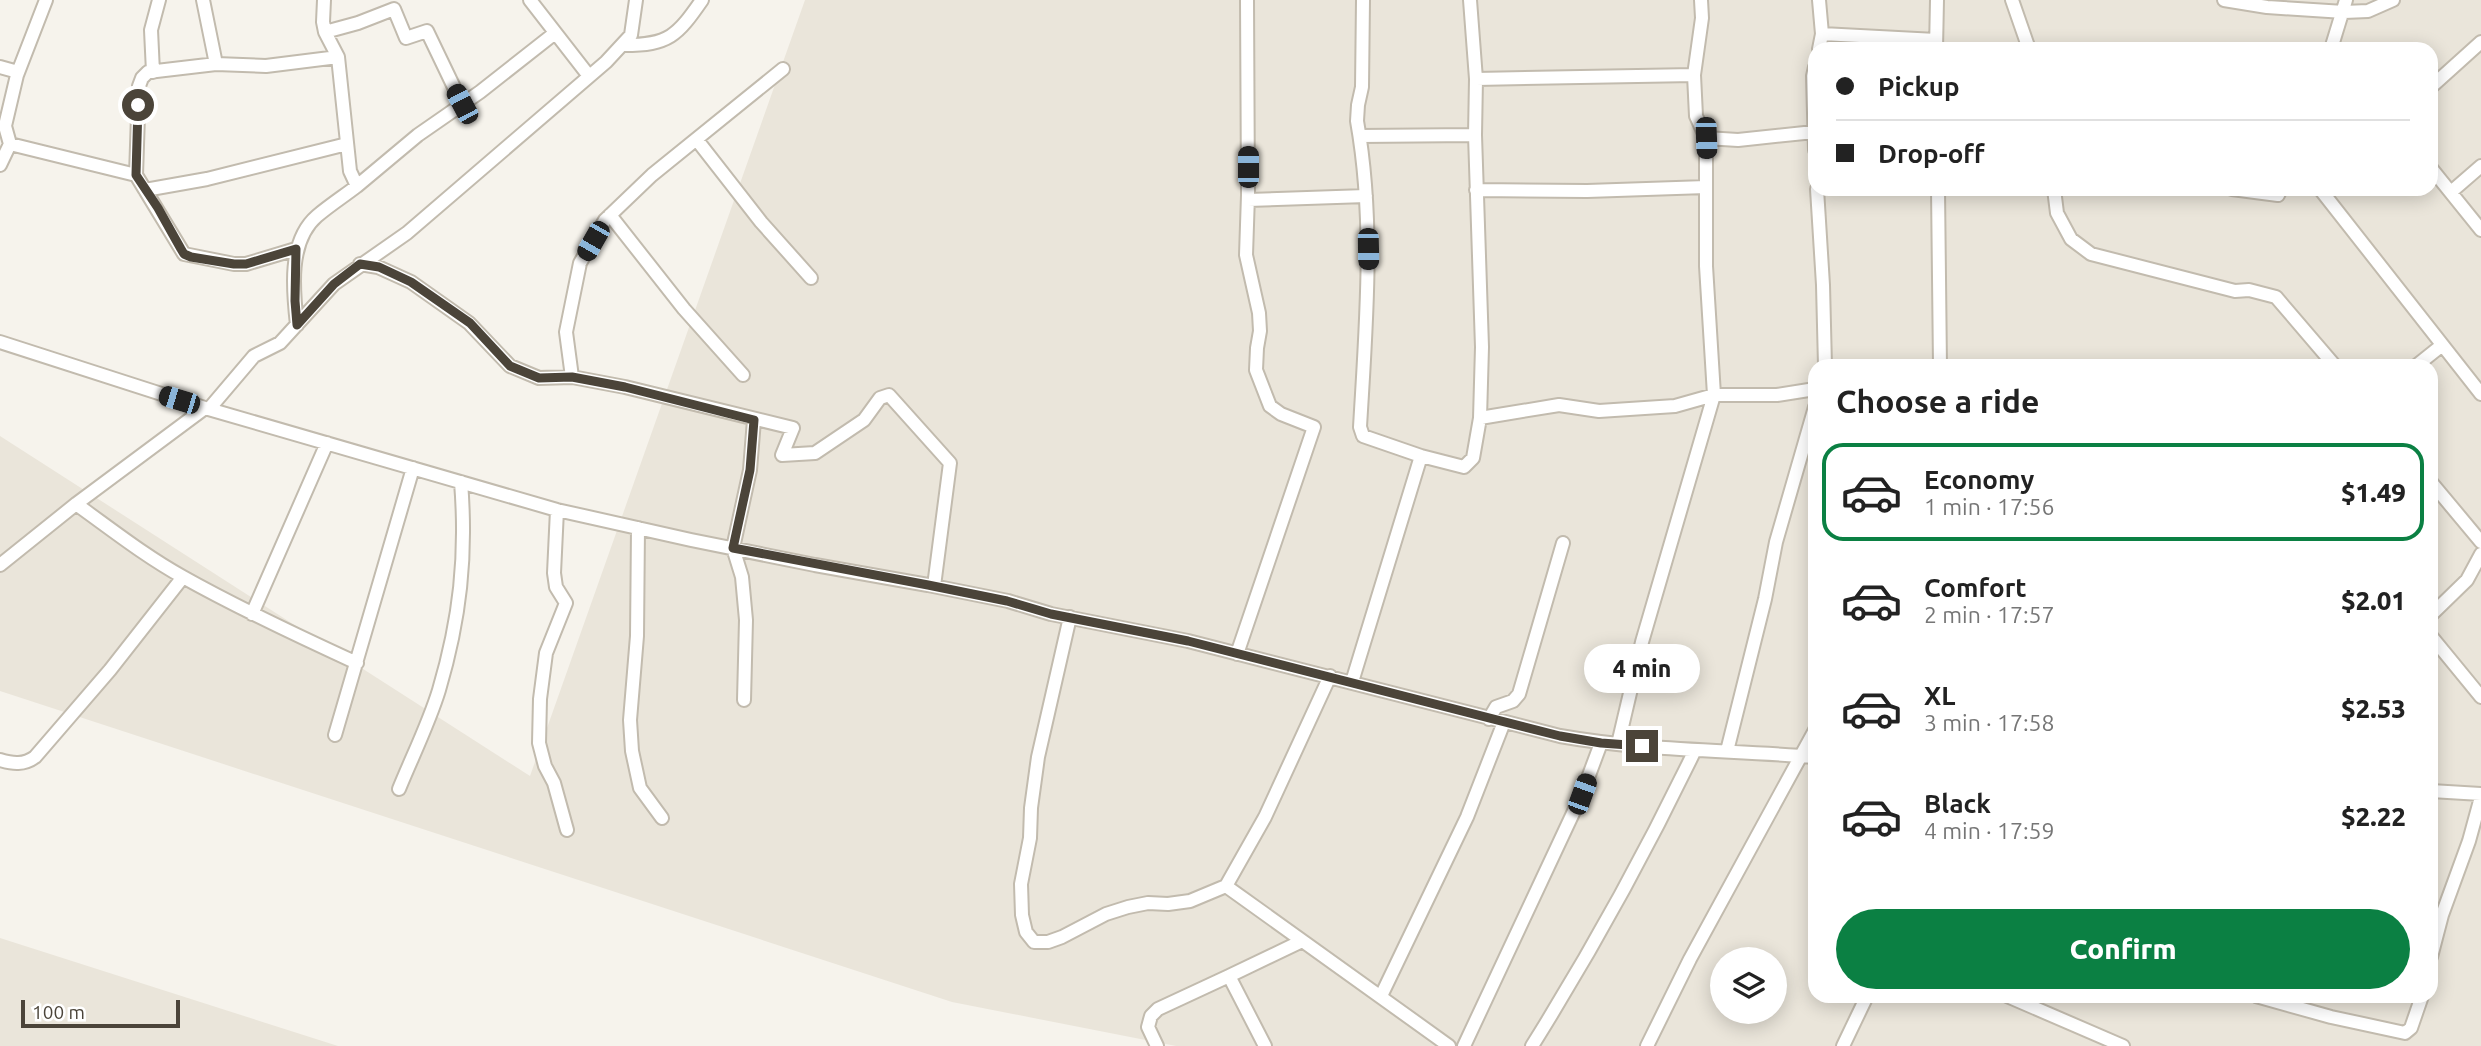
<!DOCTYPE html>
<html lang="en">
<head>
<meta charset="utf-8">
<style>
	:root { --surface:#fff; --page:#f2f2f2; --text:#222; --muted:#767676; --line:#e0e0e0; --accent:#0b8043 }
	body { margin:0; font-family:Ubuntu,sans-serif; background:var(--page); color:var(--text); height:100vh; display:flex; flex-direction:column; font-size:26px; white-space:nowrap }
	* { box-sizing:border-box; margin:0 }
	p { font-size:23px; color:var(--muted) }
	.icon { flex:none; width:38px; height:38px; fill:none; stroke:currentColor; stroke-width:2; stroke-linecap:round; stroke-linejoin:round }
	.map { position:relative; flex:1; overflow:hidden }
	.drawer { position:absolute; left:1808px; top:359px; width:630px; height:644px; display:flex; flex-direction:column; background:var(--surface); border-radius:21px; box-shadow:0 4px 18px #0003 }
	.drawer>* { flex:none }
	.top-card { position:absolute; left:1808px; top:42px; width:630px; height:154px; border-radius:21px; box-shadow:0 4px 18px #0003; display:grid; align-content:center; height:154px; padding:0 28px; background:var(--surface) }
	.buttons { position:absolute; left:1710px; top:947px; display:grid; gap:14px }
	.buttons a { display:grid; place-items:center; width:77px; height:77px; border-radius:50%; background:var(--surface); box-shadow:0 4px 18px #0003; font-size:35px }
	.scale { position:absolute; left:21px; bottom:18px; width:159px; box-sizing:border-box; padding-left:7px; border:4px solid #4b4439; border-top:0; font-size:19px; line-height:24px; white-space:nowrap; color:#4b4439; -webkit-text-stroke:5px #fff; paint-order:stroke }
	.end { position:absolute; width:32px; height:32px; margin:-16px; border:9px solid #4b4439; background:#fff; box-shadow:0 0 0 4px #fff }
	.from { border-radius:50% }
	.bubble { position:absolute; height:49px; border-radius:24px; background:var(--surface); box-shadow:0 4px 18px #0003; font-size:23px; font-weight:800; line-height:49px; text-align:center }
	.car { position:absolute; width:21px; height:42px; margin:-21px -10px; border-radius:9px; box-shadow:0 0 5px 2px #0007; background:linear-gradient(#222 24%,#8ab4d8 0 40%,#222 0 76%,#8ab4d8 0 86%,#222 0) }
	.top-card b { display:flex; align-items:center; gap:24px; height:66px; font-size:26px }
	.top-card b+b { border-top:2px solid var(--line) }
	.top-card i { width:18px; height:18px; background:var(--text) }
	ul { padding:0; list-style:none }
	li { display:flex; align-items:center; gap:21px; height:98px; margin:0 14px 10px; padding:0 14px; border:4px solid transparent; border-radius:21px }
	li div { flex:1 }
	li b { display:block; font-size:26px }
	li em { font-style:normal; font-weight:800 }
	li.current { border-color:var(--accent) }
	li>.icon { width:63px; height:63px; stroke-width:1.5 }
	h2 { padding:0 28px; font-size:32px; line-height:84px }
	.cta { display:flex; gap:14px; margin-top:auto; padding:14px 28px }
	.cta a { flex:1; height:80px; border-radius:42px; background:var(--accent); color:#fff; font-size:28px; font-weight:800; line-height:80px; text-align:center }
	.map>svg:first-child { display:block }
	.residential { fill:#eae5da; fill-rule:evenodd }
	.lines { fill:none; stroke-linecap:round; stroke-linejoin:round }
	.minor-casing { stroke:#c2bbae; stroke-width:16 }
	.minor { stroke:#fff; stroke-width:12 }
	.route { stroke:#4b4439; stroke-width:9 }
</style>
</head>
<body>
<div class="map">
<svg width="2481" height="1046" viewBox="0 0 2481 1046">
	<rect width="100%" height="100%" fill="#f6f3ec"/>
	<path class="residential" d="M805 0H2481V1046H1176L952 1002 0 691V436L530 776ZM1815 49H2431V189H1815ZM1815 366H2431V996H1815ZM1722 959H1774V1012H1722Z
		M0 938 338 1046H0Z"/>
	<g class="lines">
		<g class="minor-casing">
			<path id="minor" d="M203 0 216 64
				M530 0 589 76
				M1363 0 1362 87 1358 105 1357 121C1375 222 1366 324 1360 427L1363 436 1421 456 1464 467 1473 458 1480 418 1482 347 1475 135 1476 79 1470 0
				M2012 0 2029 49
				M2224 0 2267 7 2344 12 2368 11 2393 0
				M325 32 358 23 394 9 406 38 427 31 462 104
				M1822 34 1936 40
				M624 45C669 45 677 36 702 0
				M1819 49 1822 34 1819 0
				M1936 49 1937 0
				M2331 49 2346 0
				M0 67 18 72
				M1815 67 1813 76 1815 150
				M153 72 151 30 159 0
				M1476 79 1694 75
				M2431 87 2481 42
				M1360 136 1475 135
				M1706 138 1738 140 1814 132
				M697 140 761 222 811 278
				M10 144 136 175 139 86 142 78 148 72 216 64 266 66 338 57
				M0 165 10 144 5 126 17 75 46 0
				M2431 168 2481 230
				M136 175 184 254 234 264H246L296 249
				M357 186 418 135 480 92 555 33
				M1817 189 1823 285 1825 366
				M1938 189 1940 366
				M2054 189 2057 213 2071 239 2091 254 2235 291 2249 290 2276 297 2335 366
				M2232 189 2278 195 2281 189
				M2320 189 2481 394
				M145 190 207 179 347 144
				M1476 190 1587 191 1706 187
				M2451 192 2481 166
				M1248 200 1366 196
				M610 215 684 309 743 375
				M360 264 378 267 411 282 469 323 510 366 539 378 572 377 625 387 793 428 782 455 815 453 864 420 880 398 889 395 950 463 934 586
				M297 325C293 290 288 241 317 216 330 205 344 196 357 186L350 171 338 57 325 32 323 22 324 0
				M0 342 205 408 557 510 691 540 815 565 928 585 1008 601 1051 614 1188 641 1560 736C1644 751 1730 750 1815 757
				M2416 366 2441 346
				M572 377 566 332 580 263 605 220 652 175 783 69
				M209 409 254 356 280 343 334 284 407 233 606 62 631 35 636 0
				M1480 418 1559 405 1599 411 1675 406 1714 395H1777L1815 389
				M2431 482 2481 542
				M76 504C111 529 145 556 183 577 240 609 298 636 357 663
				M557 510 554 573 556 587 566 603 546 653 540 699 539 743 545 766 554 783 567 830
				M638 528 637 636 630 720 632 751 640 788 662 818
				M0 565 76 504 205 408
				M252 614 327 443
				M2431 615 2467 580 2481 554
				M1070 617 1038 757 1031 808 1030 838 1021 884 1022 915 1026 932 1034 942H1048L1062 937 1106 914 1128 907 1148 903 1168 904 1190 901 1226 886 1265 817 1330 676
				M2431 636 2481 697
				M1237 654 1314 427 1281 414 1270 406 1256 370 1257 348 1260 331 1259 313 1246 255 1248 195 1247 0
				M1352 682 1421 456
				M744 700 746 620 742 577 733 548 750 470 754 420
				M1489 719 1496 707 1513 701 1519 694 1563 543
				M335 735 413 468
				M1618 744 1642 642 1714 395 1706 266V138L1696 116 1694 75 1702 18 1701 0
				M1727 751 1765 599 1776 542 1815 407
				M0 760C13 764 24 765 35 757L110 670 183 577
				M399 789C412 757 429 723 439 690 460 619 467 556 461 482
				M2431 791 2481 794
				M1226 886 1449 1046
				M2431 957 2442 915 2469 841 2481 797
				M1381 996 1467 817 1504 722
				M2007 996 2123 1046
				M2256 996 2331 1017 2405 1033 2411 1028 2422 996
				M1157 1046 1148 1027 1151 1016 1158 1009 1229 976
				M1265 1046 1229 976 1302 941
				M1464 1046 1582 794 1601 743
				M1532 1046C1592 950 1646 852 1695 750
				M1647 1046 1690 959 1815 730
				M1843 1046 1867 996"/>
		</g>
		<use href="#minor" class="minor"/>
	</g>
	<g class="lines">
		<path class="route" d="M138 105 136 175 158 208 181 249 184 254 191 257 234 264H246L296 249 295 301 297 325 334 284 360 264 379 267 411 282 470 323 510 366 539 378 572 377 625 387 754 420 750 470 733 548 928 585 1007 601 1051 614 1188 641 1560 736 1601 743 1642 746"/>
	</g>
</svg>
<div class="buttons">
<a><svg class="icon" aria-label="layers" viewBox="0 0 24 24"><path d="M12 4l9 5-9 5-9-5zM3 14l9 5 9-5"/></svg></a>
</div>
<div class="scale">100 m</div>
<i class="end from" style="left:138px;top:105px"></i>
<i class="end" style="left:1642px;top:746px"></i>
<div class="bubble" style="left:1584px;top:644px;width:116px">4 min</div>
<i class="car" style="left:462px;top:104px;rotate:332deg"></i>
<i class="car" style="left:1706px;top:138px;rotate:178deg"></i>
<i class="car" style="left:1248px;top:167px;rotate:0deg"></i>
<i class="car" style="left:593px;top:241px;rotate:210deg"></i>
<i class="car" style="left:1368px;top:249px;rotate:179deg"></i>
<i class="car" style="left:179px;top:400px;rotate:287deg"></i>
<i class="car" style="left:1582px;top:794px;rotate:20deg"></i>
<div class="top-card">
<b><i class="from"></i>Pickup</b>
<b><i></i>Drop-off</b>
</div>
<section class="drawer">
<h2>Choose a ride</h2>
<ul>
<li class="current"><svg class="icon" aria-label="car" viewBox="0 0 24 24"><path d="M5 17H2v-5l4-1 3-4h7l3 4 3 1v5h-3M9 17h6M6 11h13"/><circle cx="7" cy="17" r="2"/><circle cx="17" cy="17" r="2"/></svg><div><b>Economy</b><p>1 min · 17:56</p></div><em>$1.49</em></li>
<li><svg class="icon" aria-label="car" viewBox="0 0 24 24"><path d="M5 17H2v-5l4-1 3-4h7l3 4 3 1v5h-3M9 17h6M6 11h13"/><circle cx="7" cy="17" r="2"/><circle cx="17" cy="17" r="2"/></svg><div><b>Comfort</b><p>2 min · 17:57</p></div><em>$2.01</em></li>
<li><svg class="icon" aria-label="car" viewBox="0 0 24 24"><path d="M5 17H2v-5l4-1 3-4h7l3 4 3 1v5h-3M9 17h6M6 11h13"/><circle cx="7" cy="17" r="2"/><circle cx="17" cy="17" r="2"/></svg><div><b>XL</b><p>3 min · 17:58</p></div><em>$2.53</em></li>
<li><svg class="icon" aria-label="car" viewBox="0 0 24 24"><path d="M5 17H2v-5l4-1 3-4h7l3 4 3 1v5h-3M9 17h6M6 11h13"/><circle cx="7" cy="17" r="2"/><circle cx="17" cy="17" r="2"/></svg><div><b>Black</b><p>4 min · 17:59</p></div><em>$2.22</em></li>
</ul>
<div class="cta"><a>Confirm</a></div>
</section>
</div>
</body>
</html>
